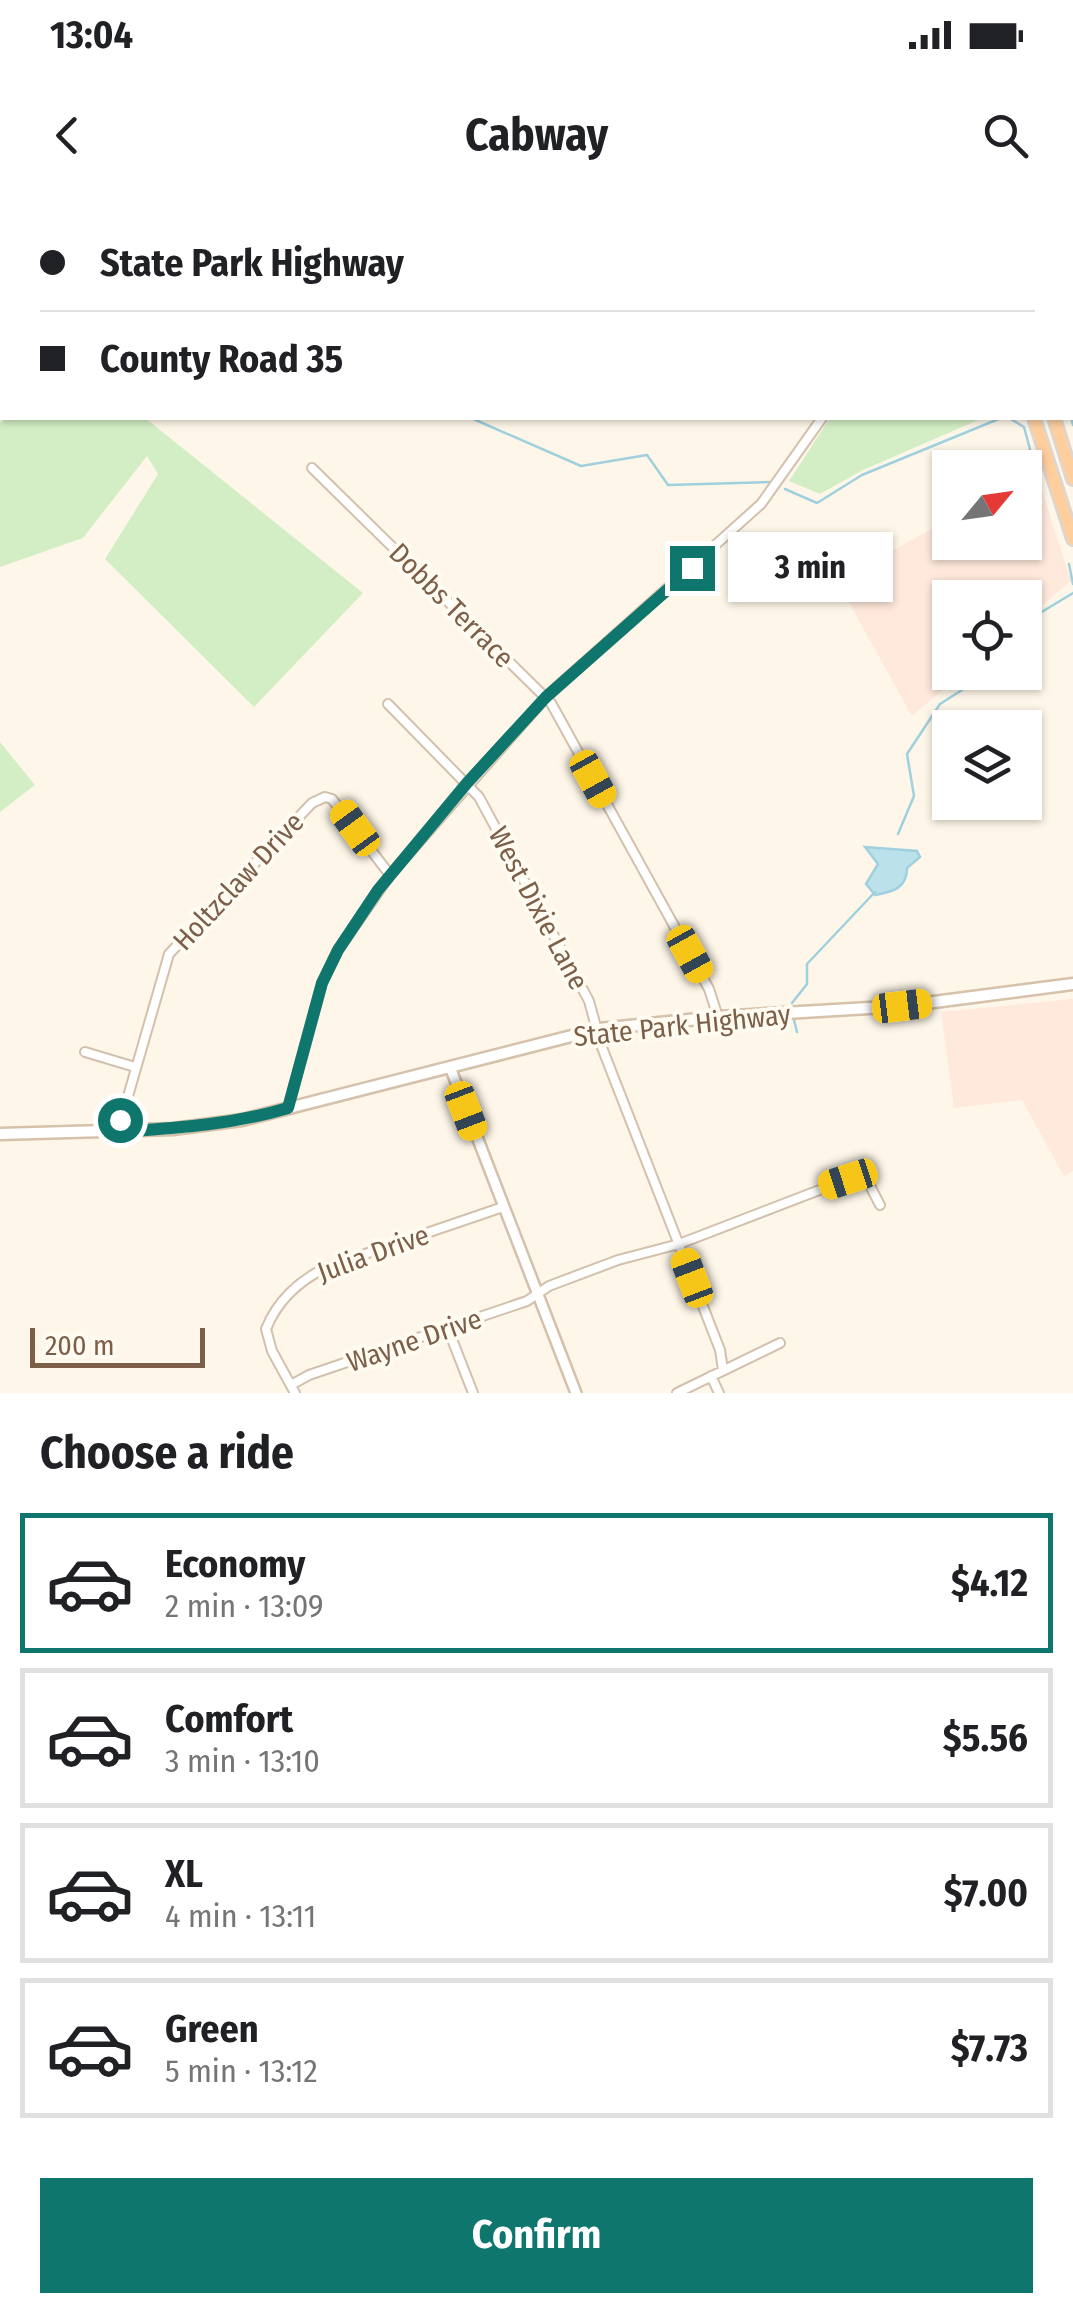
<!DOCTYPE html>
<html lang="en">
<head>
<meta charset="utf-8">
<style>
	:root { --surface:#fff; --page:#f2f2f2; --text:#202124; --muted:#757577; --line:#e0e0e0; --accent:#0f766e }
	body { margin:0; font-family:"Fira Sans Condensed",sans-serif; background:var(--page); color:var(--text); height:100vh; display:flex; flex-direction:column; font-size:38px; white-space:nowrap }
	* { box-sizing:border-box; margin:0 }
	p { font-size:32px; color:var(--muted) }
	.icon { flex:none; width:55px; height:55px; fill:none; stroke:currentColor; stroke-width:2; stroke-linecap:round; stroke-linejoin:round }
	.map { position:relative; height:1193px; overflow:hidden }
	.panel { display:flex; flex-direction:column; background:var(--surface); flex:1 }
	.panel>* { flex:none }
	.top-card { position:absolute; left:0px; top:0px; width:1075px; height:220px; box-shadow:0 2px 8px #0004; display:grid; align-content:center; height:220px; padding:0 40px; background:var(--surface) }
	.needle { width:65px; rotate:61deg }
	.fabs { position:absolute; left:932px; top:250px; display:grid; gap:20px }
	.fabs a { display:grid; place-items:center; width:110px; height:110px; border-radius:0px; background:var(--surface); box-shadow:0 2px 8px #0004; font-size:50px }
	.scale { position:absolute; left:30px; bottom:25px; width:175px; box-sizing:border-box; padding-left:10px; border:5px solid #7c5f49; border-top:0; font-size:28px; line-height:35px; white-space:nowrap; color:#7c5f49; -webkit-text-stroke:8px #fffbf1; paint-order:stroke }
	.end { position:absolute; width:45px; height:45px; margin:-22px; border:12px solid #0f766e; background:#fff; box-shadow:0 0 0 5px #fff }
	.from { border-radius:50% }
	.bubble { position:absolute; height:70px; border-radius:0px; background:var(--surface); box-shadow:0 2px 8px #0004; font-size:32px; font-weight:700; line-height:70px; text-align:center }
	.car { position:absolute; width:30px; height:60px; margin:-30px -15px; border-radius:12px; box-shadow:0 0 8px 2px #0007; background:linear-gradient(#f5c518 24%,#345 0 40%,#f5c518 0 76%,#345 0 86%,#f5c518 0) }
	.top-card b { display:flex; align-items:center; gap:35px; height:95px; font-size:38px }
	.top-card b+b { border-top:2px solid var(--line) }
	.top-card i { width:25px; height:25px; background:var(--text) }
	ul { padding:0; list-style:none }
	li { display:flex; align-items:center; gap:30px; height:140px; margin:0 20px 15px; padding:0 20px; border:5px solid var(--line); border-radius:0px }
	li div { flex:1 }
	li b { display:block; font-size:38px }
	li em { font-style:normal; font-weight:700 }
	li.on { border-color:var(--accent) }
	li>.icon { width:90px; height:90px; stroke-width:1.5 }
	h2 { padding:0 40px; font-size:45px; line-height:120px }
	.action { display:flex; gap:20px; margin-top:auto; padding:20px 40px }
	.action a { flex:1; height:115px; border-radius:0px; background:var(--accent); color:#fff; font-size:40px; font-weight:700; line-height:115px; text-align:center }
	.status { display:flex; justify-content:space-between; align-items:center; height:70px; padding:0 50px; background:var(--surface); direction:ltr }
	.status svg { height:28px; fill:currentColor }
	header { display:flex; justify-content:space-between; align-items:center; height:130px; padding:0 40px; background:var(--surface); font-size:45px; font-weight:700 }
	.map>svg:first-child { display:block }
	.commercial { fill:#ffe9dc }
	.green { fill:#d3eec5 }
	.water { fill:#bbe1eb; stroke:#a0d0de; stroke-width:2.5 }
	.lines { fill:none; stroke-linecap:round; stroke-linejoin:round }
	.stream { stroke:#a0d0de; stroke-width:2.5 }
	.minor-casing { stroke:#d3c0ad; stroke-width:12 }
	.tertiary-casing { stroke:#d3c0ad; stroke-width:14 }
	.secondary-casing { stroke:#d6c1aa; stroke-width:15 }
	.trunk-casing { stroke:#ddd5d0; stroke-width:16 }
	.minor { stroke:#fff; stroke-width:8 }
	.tertiary { stroke:#fff; stroke-width:9 }
	.secondary { stroke:#fff; stroke-width:10 }
	.trunk { stroke:#fece9d; stroke-width:11 }
	.route { stroke:#0f766e; stroke-width:12 }
	.labels { text-anchor:middle; stroke-width:8; stroke-linejoin:round; paint-order:stroke }
	.street-label { font-size:28px; fill:#7c5f49; stroke:#fffbf1 }
</style>
</head>
<body>
<div class="status"><b>13:04</b><svg viewBox="0 0 49 12"><path d="M0 12V9h3v3zM5 12V6h3v6zM10 12V3h3v9zM15 12V0h3v12zM26 1h20v11H26zM47 4h2v5h-2z"/></svg></div>
<header><svg class="icon" aria-label="back" viewBox="0 0 24 24"><path d="M15 5l-7 7 7 7"/></svg>Cabway<svg class="icon" aria-label="search" viewBox="0 0 24 24"><circle cx="10" cy="10" r="6"/><path d="M15 15l6 6"/></svg></header>
<div class="map">
<svg width="1073" height="1193" viewBox="0 0 1073 1193">
	<rect width="100%" height="100%" fill="#fef7e9"/>
	<path class="commercial" d="M1036 272 1071 381 1025 420V398H950V472L963 473 912 516 837 381 950 319V342H1025V278Z
		M1073 799V971L1064 976 1022 900 954 908 941 812Z"/>
	<path class="green" d="M8 218H145L363 393 254 507 105 359 158 274 147 256 83 338 0 367V222Z
		M830 218H983L863 270 820 294 789 281Z
		M0 542 35 585 0 612Z"/>
	<path class="water" d="M865 647 917 651 920 657 907 668C907 688 893 692 875 695L866 684 878 664Z"/>
	<g class="lines">
		<path class="stream" d="M115 0 117 2
			M1072 199H1073
			M471 218 581 266 647 255 668 285 771 282
			M1009 218 1024 227 1039 283
			M1071 218 1073 225
			M785 289 817 303 862 275 1001 218
			M1069 364 1073 384
			M1025 422 1073 393
			M898 634 914 596 907 554 940 504 962 490 979 472
			M792 803 807 784V764L875 692
			M794 820 797 832"/>
		<g class="minor-casing">
			<path id="minor" d="M954 2 957 0
				M312 268 551 503 709 789 718 817
				M388 504 479 597 589 801 601 845 720 1150 723 1170
				M85 852 135 867
				M288 908 322 783 338 750 390 675 546 497 761 304 822 218
				M118 931 169 754 312 603 325 597 332 599 390 675
				M448 1129 473 1193
				M711 1176 719 1193
				M291 1185 309 1175 527 1101 549 1086 618 1060 679 1044 848 979 867 980 880 1005
				M295 1193 272 1151 266 1129C277 1101 300 1080 327 1067L503 1007
				M677 1193 780 1143"/>
		</g>
		<g class="tertiary-casing">
			<path id="tertiary" d="M450 867 576 1193"/>
		</g>
		<g class="secondary-casing">
			<path id="secondary" d="M0 934 173 929 242 920 599 829 718 817 903 806 1073 784"/>
		</g>
		<g class="trunk-casing">
			<path id="trunk" d="M965 0 966 2
				M984 0 985 2
				M1034 218 1073 339
				M1054 218 1073 279"/>
		</g>
		<use href="#minor" class="minor"/>
		<use href="#tertiary" class="tertiary"/>
		<use href="#secondary" class="secondary"/>
		<use href="#trunk" class="trunk"/>
	</g>
	<g class="lines">
		<path class="route" d="M120 920 118 932C176 928 231 925 288 908L322 783 338 750 378 690 467 583 546 497 692 368"/>
	</g>
	<g class="labels">
		<g class="street-label">
			<text transform="translate(452 405) rotate(45)" y="10">Dobbs Terrace</text>
			<text transform="translate(238 681) rotate(-47)" y="10">Holtzclaw Drive</text>
			<text transform="translate(539 708) rotate(62)" y="10">West Dixie Lane</text>
			<text transform="translate(682 825) rotate(-6)" y="10">State Park Highway</text>
			<text transform="translate(373 1053) rotate(-20)" y="10">Julia Drive</text>
			<text transform="translate(414 1140) rotate(-19)" y="10">Wayne Drive</text>
		</g>
	</g>
</svg>
<div class="fabs">
<a><svg class="needle" viewBox="-14 -14 28 28"><path d="M0-13l5 13h-10z" fill="#e53935"/><path d="M0 13l5-13h-10z" fill="#757577"/></svg></a>
<a><svg class="icon" aria-label="locate" viewBox="0 0 24 24"><circle cx="12" cy="12" r="6"/><path d="M12 2v4M12 18v4M2 12h4M18 12h4"/></svg></a>
<a><svg class="icon" aria-label="layers" viewBox="0 0 24 24"><path d="M12 4l9 5-9 5-9-5zM3 14l9 5 9-5"/></svg></a>
</div>
<div class="scale">200 m</div>
<i class="end from" style="left:120px;top:920px"></i>
<i class="end" style="left:692px;top:368px"></i>
<div class="bubble" style="left:728px;top:332px;width:165px">3 min</div>
<i class="car" style="left:593px;top:579px;rotate:151deg"></i>
<i class="car" style="left:355px;top:628px;rotate:324deg"></i>
<i class="car" style="left:690px;top:754px;rotate:151deg"></i>
<i class="car" style="left:902px;top:806px;rotate:83deg"></i>
<i class="car" style="left:466px;top:911px;rotate:159deg"></i>
<i class="car" style="left:848px;top:979px;rotate:252deg"></i>
<i class="car" style="left:692px;top:1078px;rotate:339deg"></i>
<div class="top-card">
<b><i class="from"></i>State Park Highway</b>
<b><i></i>County Road 35</b>
</div>
</div>
<section class="panel">
<h2>Choose a ride</h2>
<ul>
<li class="on"><svg class="icon" aria-label="car" viewBox="0 0 24 24"><path d="M5 17H2v-5l4-1 3-4h7l3 4 3 1v5h-3M9 17h6M6 11h13"/><circle cx="7" cy="17" r="2"/><circle cx="17" cy="17" r="2"/></svg><div><b>Economy</b><p>2 min · 13:09</p></div><em>$4.12</em></li>
<li><svg class="icon" aria-label="car" viewBox="0 0 24 24"><path d="M5 17H2v-5l4-1 3-4h7l3 4 3 1v5h-3M9 17h6M6 11h13"/><circle cx="7" cy="17" r="2"/><circle cx="17" cy="17" r="2"/></svg><div><b>Comfort</b><p>3 min · 13:10</p></div><em>$5.56</em></li>
<li><svg class="icon" aria-label="car" viewBox="0 0 24 24"><path d="M5 17H2v-5l4-1 3-4h7l3 4 3 1v5h-3M9 17h6M6 11h13"/><circle cx="7" cy="17" r="2"/><circle cx="17" cy="17" r="2"/></svg><div><b>XL</b><p>4 min · 13:11</p></div><em>$7.00</em></li>
<li><svg class="icon" aria-label="car" viewBox="0 0 24 24"><path d="M5 17H2v-5l4-1 3-4h7l3 4 3 1v5h-3M9 17h6M6 11h13"/><circle cx="7" cy="17" r="2"/><circle cx="17" cy="17" r="2"/></svg><div><b>Green</b><p>5 min · 13:12</p></div><em>$7.73</em></li>
</ul>
<div class="action"><a>Confirm</a></div>
</section>
</body>
</html>
